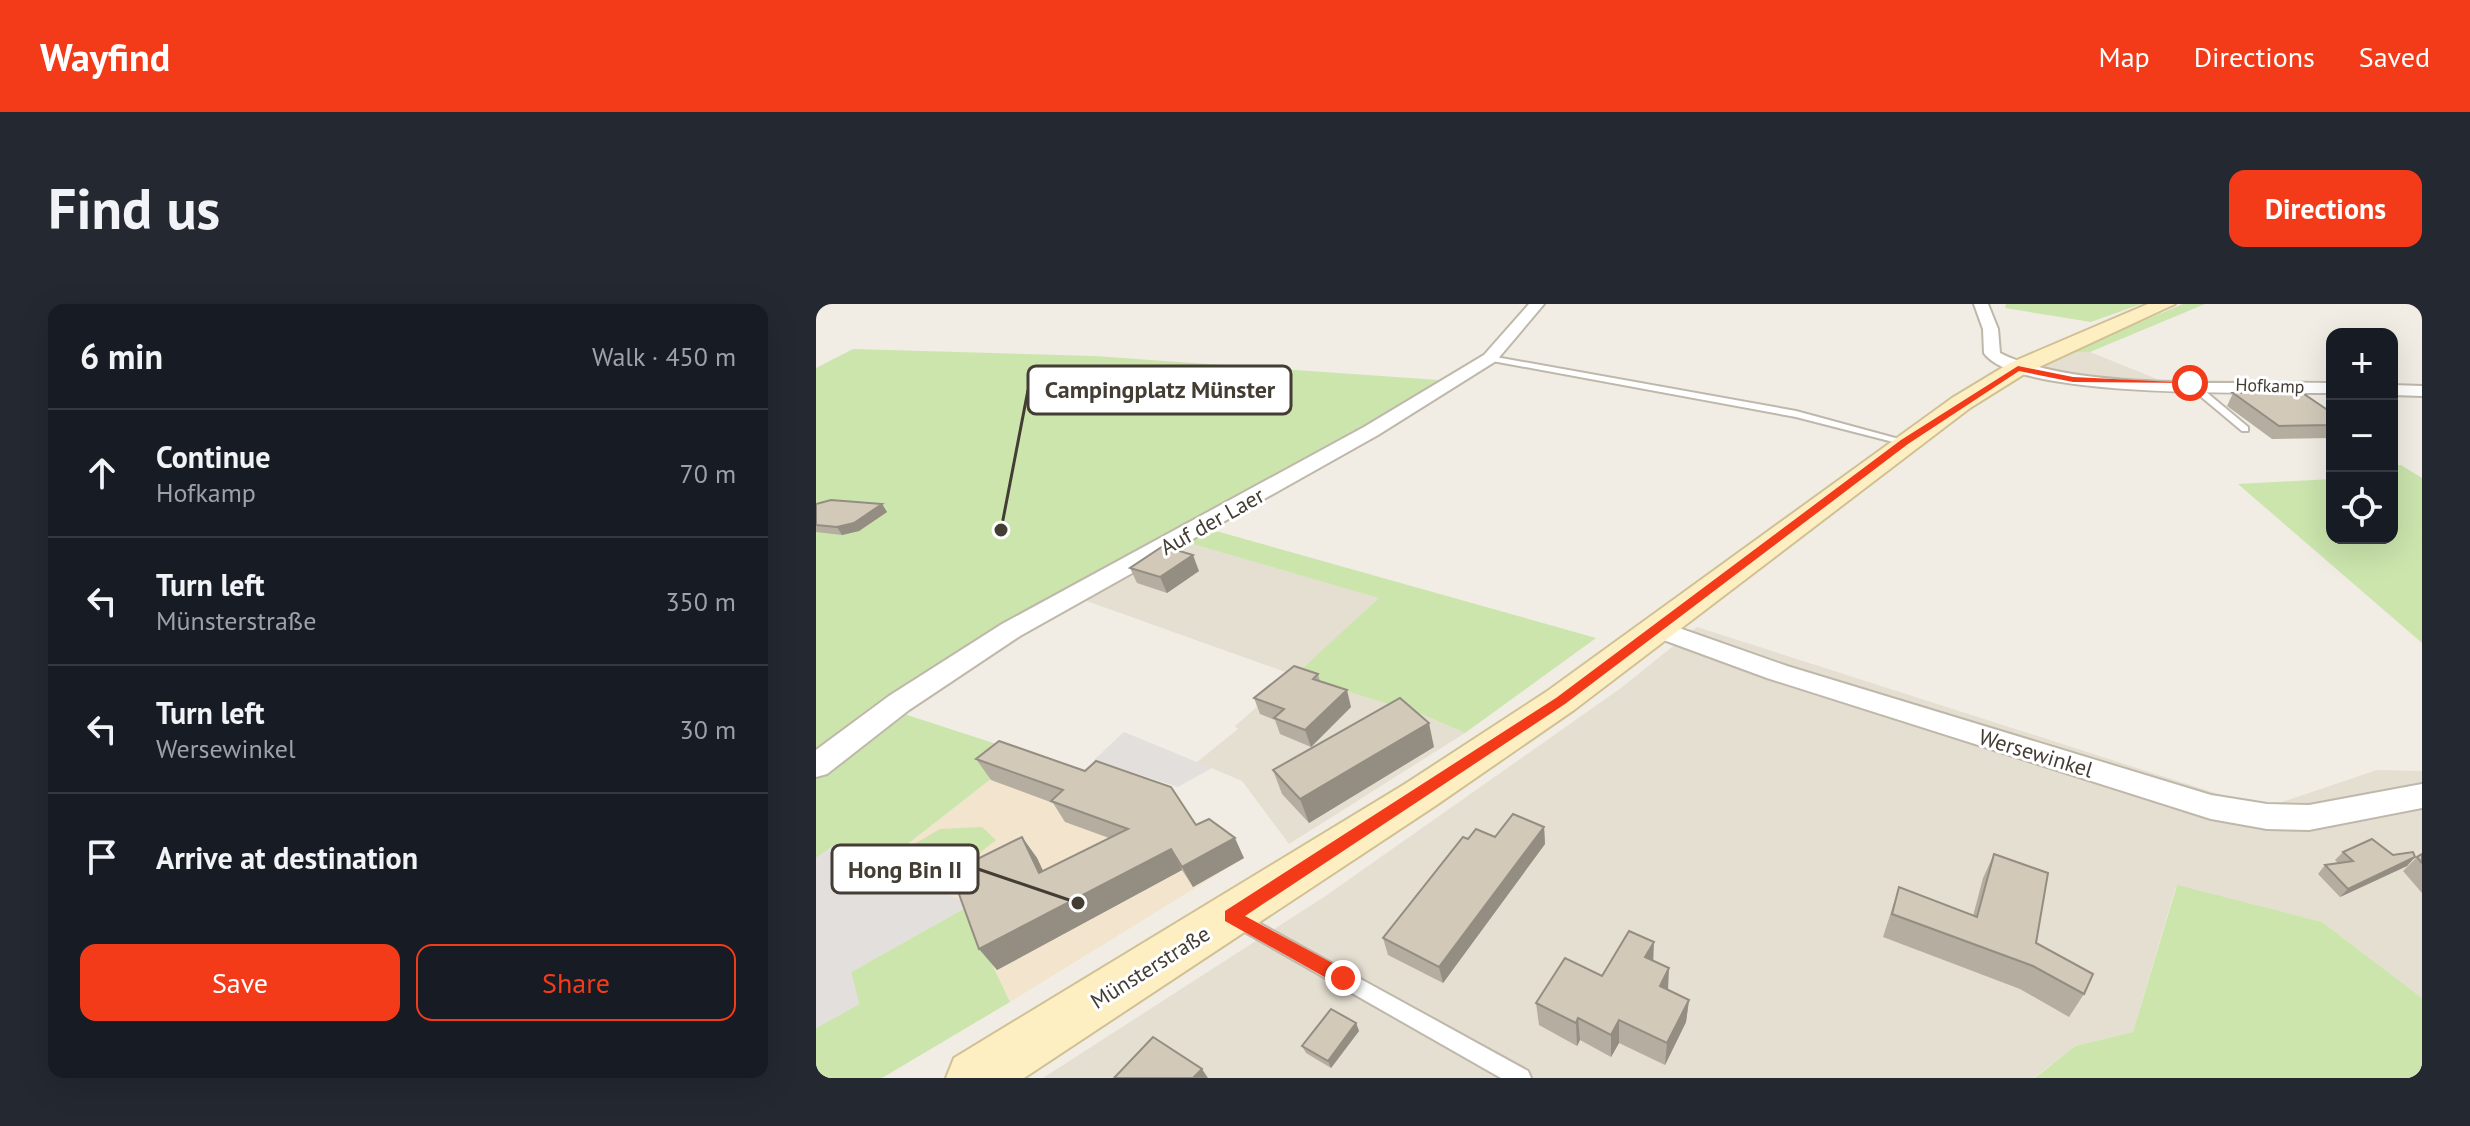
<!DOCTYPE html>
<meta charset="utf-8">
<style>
:root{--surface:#171b24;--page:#242831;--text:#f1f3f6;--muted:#9ea1a6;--line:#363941;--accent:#f33b19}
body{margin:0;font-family:"PT Sans",sans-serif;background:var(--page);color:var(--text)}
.controls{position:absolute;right:24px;top:24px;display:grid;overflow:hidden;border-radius:16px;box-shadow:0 8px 32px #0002}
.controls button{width:72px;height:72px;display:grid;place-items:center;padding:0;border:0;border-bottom:2px solid var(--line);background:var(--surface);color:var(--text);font:40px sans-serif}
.stop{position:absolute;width:24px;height:24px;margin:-18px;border:6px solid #f33b19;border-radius:50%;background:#fff}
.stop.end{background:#f33b19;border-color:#fff;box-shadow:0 2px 8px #0008}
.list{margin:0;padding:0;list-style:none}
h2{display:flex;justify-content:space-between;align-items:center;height:104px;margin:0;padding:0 32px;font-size:34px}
h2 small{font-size:26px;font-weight:400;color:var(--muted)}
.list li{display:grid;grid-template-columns:52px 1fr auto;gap:24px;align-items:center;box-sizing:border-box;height:128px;padding:0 32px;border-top:2px solid var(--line)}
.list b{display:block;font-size:30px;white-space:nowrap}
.list p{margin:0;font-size:26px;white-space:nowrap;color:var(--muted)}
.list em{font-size:26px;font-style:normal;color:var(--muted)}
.actions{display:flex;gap:16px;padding:24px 32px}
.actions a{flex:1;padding:18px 0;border:2px solid var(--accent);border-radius:16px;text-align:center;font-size:28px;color:var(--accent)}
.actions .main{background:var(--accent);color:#fff}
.icon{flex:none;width:44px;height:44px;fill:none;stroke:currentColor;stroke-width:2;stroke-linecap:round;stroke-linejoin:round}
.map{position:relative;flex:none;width:1606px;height:774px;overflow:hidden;border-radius:16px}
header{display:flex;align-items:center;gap:48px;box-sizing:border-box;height:112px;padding:0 40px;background:var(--accent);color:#fff}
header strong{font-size:38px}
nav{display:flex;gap:44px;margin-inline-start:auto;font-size:28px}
.intro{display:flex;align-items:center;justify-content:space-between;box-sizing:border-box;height:192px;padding:0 48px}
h1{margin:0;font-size:56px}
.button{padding:20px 36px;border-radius:16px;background:var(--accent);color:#fff;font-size:28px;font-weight:700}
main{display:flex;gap:48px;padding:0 48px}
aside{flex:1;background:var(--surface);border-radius:16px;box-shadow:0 8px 32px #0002}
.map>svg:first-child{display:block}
.residential{fill:#e5dfd2}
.commercial{fill:#f3e4ce}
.green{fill:#cbe5ad}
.parking{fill:#e2dfdc}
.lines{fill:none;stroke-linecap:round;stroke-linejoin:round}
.service-casing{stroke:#bfb8aa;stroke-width:4}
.minor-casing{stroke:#bfb8aa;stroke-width:4}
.secondary-casing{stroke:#d0c195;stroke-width:4}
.service{fill:#fff;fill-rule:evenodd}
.minor{fill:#fff;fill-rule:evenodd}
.secondary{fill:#fdefc2;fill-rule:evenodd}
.wall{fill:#b5ad9f}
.shaded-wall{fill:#938d82}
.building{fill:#d2c9b9;stroke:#938d82;stroke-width:2}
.route{fill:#f33b19}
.labels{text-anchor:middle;stroke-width:6;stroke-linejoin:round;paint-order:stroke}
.far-street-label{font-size:18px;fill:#433d34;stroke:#fff}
.street-label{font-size:22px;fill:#433d34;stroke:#fff}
.leader{fill:none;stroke:#433d34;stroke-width:3}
.callout-dot{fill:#433d34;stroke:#fff;stroke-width:3}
.callout{fill:#fff;stroke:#433d34;stroke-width:3}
.callout-label{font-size:24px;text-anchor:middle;font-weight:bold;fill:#433d34}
</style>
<header>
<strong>Wayfind</strong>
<nav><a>Map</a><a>Directions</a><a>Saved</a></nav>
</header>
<div class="intro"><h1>Find us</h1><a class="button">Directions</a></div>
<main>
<aside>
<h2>6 min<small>Walk · 450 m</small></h2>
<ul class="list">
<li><svg class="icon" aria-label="ahead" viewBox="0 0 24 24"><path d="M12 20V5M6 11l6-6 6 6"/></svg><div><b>Continue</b><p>Hofkamp</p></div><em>70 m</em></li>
<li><svg class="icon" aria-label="left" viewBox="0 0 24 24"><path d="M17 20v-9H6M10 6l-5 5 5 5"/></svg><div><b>Turn left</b><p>Münsterstraße</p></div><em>350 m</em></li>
<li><svg class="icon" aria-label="left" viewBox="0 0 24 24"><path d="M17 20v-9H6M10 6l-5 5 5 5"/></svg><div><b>Turn left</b><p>Wersewinkel</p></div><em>30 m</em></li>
<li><svg class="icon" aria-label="arrive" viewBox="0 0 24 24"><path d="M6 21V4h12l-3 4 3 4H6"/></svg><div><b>Arrive at destination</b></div></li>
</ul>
<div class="actions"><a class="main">Save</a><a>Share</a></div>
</aside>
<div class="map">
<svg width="1606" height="774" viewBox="0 0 1606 774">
<rect width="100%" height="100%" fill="#f1ede4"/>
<!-- residential -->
<g class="residential">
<path d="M1274 48 1341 75 1260 74 1222 65 1251 49Z"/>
<path d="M369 238 564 294 480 370 605 410 649 429 473 540 426 477 381 458 422 425 419 422 478 371 265 295Z"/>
<path d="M881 323 1418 495 1457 501 1561 466 1606 467V694L1506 618 1360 582 1317 728 1259 742 1218 774H227L508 593 805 384Z"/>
</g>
<!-- commercial -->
<path class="commercial" d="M208 449 375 519 428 554 194 698 145 596 66 561Z"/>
<!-- green -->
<g class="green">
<path d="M1190 0H1325L1275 18 1189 4Z"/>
<path d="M1367 0H1389L1274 48 1251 49Z"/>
<path d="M37 45 278 52 623 76 556 122 0 448V64Z"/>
<path d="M1576 161H1585L1606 174V339L1422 180 1516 175V234H1576Z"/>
<path d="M393 225 780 334 649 429 605 410 479 371 563 294 369 238Z"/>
<path d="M85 409 208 449 74 554 124 525 166 523 180 536 119 584 20 540 0 554V473Z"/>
<path d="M1361 581 1506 618 1606 694V774H1219L1259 742 1317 728Z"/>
<path d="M149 604 194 698 66 774H0V724L43 700 35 668Z"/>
</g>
<!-- parking -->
<g class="parking">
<path d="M308 428 381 458 396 464 362 483 278 456Z"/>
<path d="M20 540 145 596 149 604 35 668 43 700 0 724V554Z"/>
</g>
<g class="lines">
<!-- service casing -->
<g class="service-casing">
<g id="service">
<path d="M674 52 980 107 1094 138 1089 141 980 113 671 56 670 54Z"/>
<path d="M1371 77H1377L1432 123V127H1426L1371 81Z"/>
<path d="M419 606 712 767 715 774H685L413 619 410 614 413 609Z"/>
</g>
</g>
<!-- minor casing -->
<g class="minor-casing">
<g id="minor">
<path d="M713 0H728L680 57 562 131 204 332 93 406 11 470 0 473V446L73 392 186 320 548 123 668 51Z"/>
<path d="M1158 0H1172L1182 25 1184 49C1261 88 1426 77 1516 79V89C1456 88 1200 96 1168 49L1167 25Z"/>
<path d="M1576 81 1606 82V92L1576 91Z"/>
<path d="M843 317 971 362 1395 491 1451 500 1493 501 1606 480V504L1493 526 1451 525 1395 515 951 374 834 331 830 325 834 319Z"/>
</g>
</g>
<!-- secondary casing -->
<g class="secondary-casing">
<path id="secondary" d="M1332 0H1359L1210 69 1154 104 758 406 619 502 208 774H130L138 754 589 480 730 388 1136 94 1194 59Z"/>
</g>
<!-- service -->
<use href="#service" class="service"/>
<!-- minor -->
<use href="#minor" class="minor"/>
<!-- secondary -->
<use href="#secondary" class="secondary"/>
</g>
<!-- wall -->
<g class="wall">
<path d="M1417 89 1516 109V134L1456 135 1411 102Z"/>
<path d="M0 200H66L71 208 43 227 26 231 0 228Z"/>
<path d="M314 264 383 267 351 289 321 279Z"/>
<path d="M502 370 504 377 535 403 495 443 464 430 459 416 444 410 438 394Z"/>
<path d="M618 443 493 519 466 490 457 466Z"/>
<path d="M160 455 380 521 428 554 377 583 366 566 181 666 206 533 221 554 227 567 293 534 249 518 237 499 175 476Z"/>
<path d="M728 523 729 540 627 679 572 651 567 634 652 535 679 533Z"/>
<path d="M1527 548 1577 551 1599 553 1591 562 1524 593 1502 570 1509 561 1522 559 1519 556Z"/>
<path d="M1178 550 1220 639 1268 690 1253 713 1204 685 1067 633 1083 583 1157 612 1167 574Z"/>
<path d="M1606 550V589L1587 567 1601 553Z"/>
<path d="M837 657 852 686 873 696 870 718 849 761 803 739 795 753 764 736 761 742 723 721 720 699 786 672Z"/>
<path d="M540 719 543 727 515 764 490 749 486 742Z"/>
</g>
<!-- shaded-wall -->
<g class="shaded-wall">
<path d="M66 200 71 208 43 227 26 231 21 223Z"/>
<path d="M377 251 383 267 351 289 344 273Z"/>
<path d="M531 386 535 403 495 443 489 426Z"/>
<path d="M613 419 618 443 493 519 484 495Z"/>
<path d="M728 523 729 540 627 679 623 663Z"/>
<path d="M206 533 221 554 238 590 223 569Z"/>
<path d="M419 534 428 554 377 583 366 563Z"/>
<path d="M355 545 366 566 181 666 163 645Z"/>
<path d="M1599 553 1591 562 1524 593 1532 585Z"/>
<path d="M838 638 837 662 829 653Z"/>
<path d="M853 664 852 687 844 682Z"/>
<path d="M873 696 870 718 849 761 851 739Z"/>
<path d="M762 714 764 736 761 742 760 719Z"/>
<path d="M803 716V739L795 753V731Z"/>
<path d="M540 719 543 727 515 764 512 757Z"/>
<path d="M386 765 392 774H377Z"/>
</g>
<!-- building -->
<g class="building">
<path d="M1485 88 1516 109V121L1463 122 1417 89Z"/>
<path d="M15 196 66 200 38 219 21 223 0 221V200Z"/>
<path d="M347 242 377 251 344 273 314 264Z"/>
<path d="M478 362 502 370 497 375 531 386 489 426 458 414 468 405 438 394Z"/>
<path d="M584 394 613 419 484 495 457 466Z"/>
<path d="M183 437 269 467 280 457 355 483 380 521 393 515 419 534 366 563 355 545 163 645 135 568 206 533 223 569 312 525 235 497 247 486 160 455Z"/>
<path d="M697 510 728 523 623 663 567 634 647 533 652 535 660 525 679 533Z"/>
<path d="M1556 535 1577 551 1597 548 1599 553 1532 585 1509 561 1537 557 1527 548Z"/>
<path d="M1178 550 1232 569 1220 639 1277 670 1268 690 1217 662 1076 610 1083 583 1161 613Z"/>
<path d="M1606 550V559L1601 553Z"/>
<path d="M813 627 838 638 829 653 853 664 844 682 873 696 851 739 803 716 795 731 762 714 760 719 720 699 749 654 786 672Z"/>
<path d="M515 705 540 719 512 757 486 742Z"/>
<path d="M337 733 386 765 377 774H298Z"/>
</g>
<!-- route -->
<path class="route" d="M1202 62 1257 73 1378 79 1257 78 1203 67 1092 140 749 400 429 612 533 668V680H521L409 617V607L740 394 1085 136Z"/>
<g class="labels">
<!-- far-street labels -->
<g class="far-street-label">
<text transform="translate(1454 82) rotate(2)" y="6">Hofkamp</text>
</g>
<!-- street labels -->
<g class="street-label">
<text transform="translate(396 217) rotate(-29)" y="8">Auf der Laer</text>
<text transform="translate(1220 449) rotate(17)" y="8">Wersewinkel</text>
<text transform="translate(334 663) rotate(-32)" y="8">Münsterstraße</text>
</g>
</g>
<!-- callouts -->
<path class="leader" d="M185 226L212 86M262 599L162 565"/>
<g class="callout-dot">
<circle cx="185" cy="226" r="8"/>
<circle cx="262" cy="599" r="8"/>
</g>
<g class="callout">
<rect x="212" y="62" width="263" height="48" rx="8"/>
<rect x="16" y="541" width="146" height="48" rx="8"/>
</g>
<g class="callout-label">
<text x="344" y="94">Campingplatz Münster</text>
<text x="89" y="574">Hong Bin II</text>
</g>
</svg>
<div class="controls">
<button>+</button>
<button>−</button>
<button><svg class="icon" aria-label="locate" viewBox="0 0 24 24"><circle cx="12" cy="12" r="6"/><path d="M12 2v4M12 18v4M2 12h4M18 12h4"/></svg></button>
</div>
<div class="stop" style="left:1374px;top:79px"></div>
<div class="stop end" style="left:527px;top:674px"></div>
</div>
</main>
